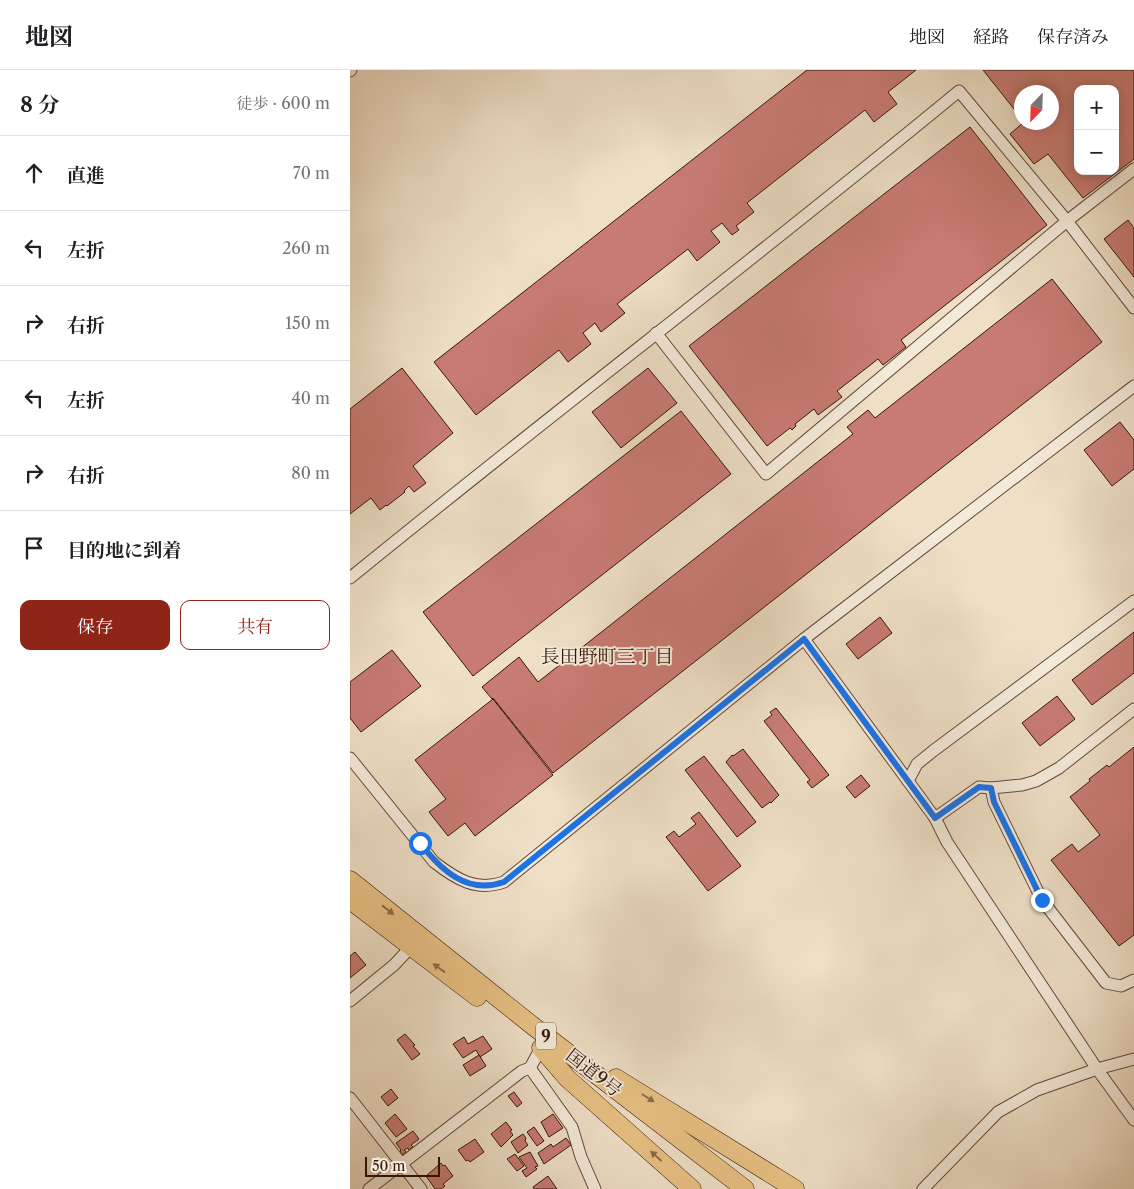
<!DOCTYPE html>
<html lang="ja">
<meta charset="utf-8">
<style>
:root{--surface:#fff;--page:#f6f6f6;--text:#202124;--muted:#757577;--line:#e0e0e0;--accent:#8f2418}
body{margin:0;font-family:"Libre Caslon Text","Noto Serif JP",serif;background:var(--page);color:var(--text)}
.controls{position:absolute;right:15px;top:15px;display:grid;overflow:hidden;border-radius:10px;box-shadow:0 2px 12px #0003}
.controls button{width:45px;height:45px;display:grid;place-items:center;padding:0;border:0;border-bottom:1px solid var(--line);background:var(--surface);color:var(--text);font:25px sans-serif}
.compass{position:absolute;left:664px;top:15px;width:45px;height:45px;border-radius:50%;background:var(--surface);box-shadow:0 2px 12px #0003;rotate:203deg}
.scale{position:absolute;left:15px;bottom:12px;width:75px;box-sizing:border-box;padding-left:5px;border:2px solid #36170a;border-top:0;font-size:14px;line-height:18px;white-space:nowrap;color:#36170a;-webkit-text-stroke:4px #f4eada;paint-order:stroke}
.stop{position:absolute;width:15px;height:15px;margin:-11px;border:4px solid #1a73e8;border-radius:50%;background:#fff}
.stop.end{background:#1a73e8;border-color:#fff;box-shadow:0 1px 5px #0008}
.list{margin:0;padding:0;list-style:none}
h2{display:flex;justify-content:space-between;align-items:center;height:65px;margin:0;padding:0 20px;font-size:21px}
h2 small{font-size:16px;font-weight:400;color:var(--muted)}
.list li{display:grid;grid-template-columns:32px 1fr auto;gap:15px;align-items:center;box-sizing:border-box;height:75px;padding:0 20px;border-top:1px solid var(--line)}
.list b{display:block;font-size:19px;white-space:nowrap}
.list em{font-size:16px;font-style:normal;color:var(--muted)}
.actions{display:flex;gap:10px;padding:15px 20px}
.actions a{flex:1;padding:11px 0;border:1px solid var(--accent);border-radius:10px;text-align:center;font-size:18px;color:var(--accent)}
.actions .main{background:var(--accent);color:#fff}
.icon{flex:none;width:28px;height:28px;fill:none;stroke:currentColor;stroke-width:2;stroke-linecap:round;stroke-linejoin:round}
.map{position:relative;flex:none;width:784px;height:1119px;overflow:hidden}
header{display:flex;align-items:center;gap:30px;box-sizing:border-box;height:70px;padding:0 25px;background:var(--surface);border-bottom:1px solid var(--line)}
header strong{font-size:24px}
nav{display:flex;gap:28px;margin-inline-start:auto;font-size:18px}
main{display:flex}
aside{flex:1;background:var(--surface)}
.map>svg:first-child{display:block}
.building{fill:#c87b72;stroke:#36170a;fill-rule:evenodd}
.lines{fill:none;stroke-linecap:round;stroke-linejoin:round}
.minor-casing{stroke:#644939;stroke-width:13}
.highway-casing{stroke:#36170a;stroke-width:19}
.minor{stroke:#f4eada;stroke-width:11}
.highway{stroke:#e7c083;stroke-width:18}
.oneway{fill:#8e6c46}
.route{stroke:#1a73e8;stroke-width:6}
.labels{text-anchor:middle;stroke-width:4;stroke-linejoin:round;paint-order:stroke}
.shield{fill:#f4eada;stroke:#6f5648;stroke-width:1}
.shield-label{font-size:16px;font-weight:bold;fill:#36170a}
.street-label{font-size:18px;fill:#36170a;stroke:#f4eada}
.neighbourhood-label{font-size:19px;fill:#36170a;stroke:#f4eada}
</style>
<header>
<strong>地図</strong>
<nav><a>地図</a><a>経路</a><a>保存済み</a></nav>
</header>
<main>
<aside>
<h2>8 分<small>徒歩 · 600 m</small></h2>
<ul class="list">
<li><svg class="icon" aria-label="ahead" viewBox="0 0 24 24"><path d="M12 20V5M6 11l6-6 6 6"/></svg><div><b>直進</b></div><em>70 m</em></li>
<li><svg class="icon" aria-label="left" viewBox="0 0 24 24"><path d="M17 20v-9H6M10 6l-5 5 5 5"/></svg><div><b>左折</b></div><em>260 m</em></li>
<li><svg class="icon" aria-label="right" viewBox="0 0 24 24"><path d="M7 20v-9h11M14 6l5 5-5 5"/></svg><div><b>右折</b></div><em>150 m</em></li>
<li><svg class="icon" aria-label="left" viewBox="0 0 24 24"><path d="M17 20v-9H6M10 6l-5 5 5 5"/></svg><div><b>左折</b></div><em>40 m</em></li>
<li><svg class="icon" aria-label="right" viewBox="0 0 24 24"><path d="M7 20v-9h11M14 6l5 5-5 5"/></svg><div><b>右折</b></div><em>80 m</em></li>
<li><svg class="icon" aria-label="arrive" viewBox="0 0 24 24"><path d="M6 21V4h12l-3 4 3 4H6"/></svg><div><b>目的地に到着</b></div></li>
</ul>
<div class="actions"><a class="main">保存</a><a>共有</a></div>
</aside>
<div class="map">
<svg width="784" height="1119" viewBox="0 0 784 1119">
<rect width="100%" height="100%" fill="#eedfc6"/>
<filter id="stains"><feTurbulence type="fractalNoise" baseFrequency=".004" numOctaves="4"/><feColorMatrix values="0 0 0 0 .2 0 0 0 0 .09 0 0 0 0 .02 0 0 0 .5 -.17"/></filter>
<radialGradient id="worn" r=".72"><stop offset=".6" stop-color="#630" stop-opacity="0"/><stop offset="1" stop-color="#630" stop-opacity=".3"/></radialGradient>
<!-- building -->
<g class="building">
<path d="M457 0H566L538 22 547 34 524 52 515 40 397 133 404 142 386 156 389 160 382 165 372 153 361 161 370 172 347 191 338 179 267 234 275 243 251 262 245 253 233 263 241 274 218 292 209 280 126 345 84 292Z"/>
<path d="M633 0H784V89L733 128 698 84 684 94 660 64 674 52H702V22H672V49ZM728 19H765V101H728Z"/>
<path d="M620 57 697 155 551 270 556 277 533 295 528 289 487 321 492 327 468 345 464 339 445 354 446 356 442 360 440 358 417 376 339 276Z"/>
<path d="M778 150 784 158V207L754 169Z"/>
<path d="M702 209 752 272 203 703 143 628 142 629 132 617 169 587 188 612 503 364 497 357 518 340 525 348Z"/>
<path d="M52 298 103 363 63 396 76 413 64 422 59 416 54 421 55 422 37 436 36 435 30 440 21 428 0 444V339Z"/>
<path d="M298 298 327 333 271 378 242 342Z"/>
<path d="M331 341 381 404 123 606 73 542Z"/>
<path d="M770 352 784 370V399L762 416 734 380Z"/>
<path d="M530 547 542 563 508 589 496 574Z"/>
<path d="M784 562V603L742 635 722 610Z"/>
<path d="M42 580 71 616 11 662 0 648V612Z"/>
<path d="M707 626 725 649 690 676 672 653Z"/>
<path d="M143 629 203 705 125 766 115 753 98 766 79 742 96 729 65 690Z"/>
<path d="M426 638 479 705 462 718 457 712 460 710 414 651 422 645 420 642Z"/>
<path d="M784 677V865L769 876 701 790 722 774 728 782 750 765 720 727 740 711 739 709 757 695 759 697Z"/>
<path d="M393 679 429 725 421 733 420 732 412 738 376 692 382 685 383 686Z"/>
<path d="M354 686 406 752 387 767 335 700Z"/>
<path d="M511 705 520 716 505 728 496 717Z"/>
<path d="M349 742 391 796 358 821 316 767 324 761 329 767 346 754 341 748Z"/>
<path d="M5 882 16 895 0 908V886Z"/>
<path d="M55 964 65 975 63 976 70 984 62 990 47 970Z"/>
<path d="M133 966 142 979 130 987 126 980 113 988 103 974 114 967 118 974Z"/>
<path d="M129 985 136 996 120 1006 113 995Z"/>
<path d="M41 1019 48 1028 38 1036 31 1027Z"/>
<path d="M164 1022 172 1033 167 1037 158 1026Z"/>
<path d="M45 1044 57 1059 46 1067 35 1053Z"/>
<path d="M203 1044 213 1058 199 1067 191 1052Z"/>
<path d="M156 1052 162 1060 160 1061 163 1065 151 1077 141 1064Z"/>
<path d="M184 1057 194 1071 187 1076 177 1062Z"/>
<path d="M63 1061 69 1069 61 1075 63 1077 59 1080 58 1078 54 1080 56 1082 52 1085 50 1081 51 1080 46 1073Z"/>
<path d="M173 1064 176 1068 175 1071 178 1075 168 1083 161 1072Z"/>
<path d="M216 1068 221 1075 194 1094 188 1083 201 1074 203 1077Z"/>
<path d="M125 1069 134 1082 120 1092 118 1090 116 1091 108 1080Z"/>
<path d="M180 1082 188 1096 185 1097 187 1099 176 1107 172 1101 177 1098 169 1087Z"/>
<path d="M165 1084 174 1096 167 1101 157 1089Z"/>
<path d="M91 1093 93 1096 95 1095 103 1106 93 1114 95 1116 91 1119H85L76 1106Z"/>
<path d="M198 1106 207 1119H184L183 1117Z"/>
</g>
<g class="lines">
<!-- minor casing -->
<g class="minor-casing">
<g id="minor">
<path d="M0 1 1 0"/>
<path d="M306 263 416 404 717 151 784 99"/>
<path d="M0 508C201 344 408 187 609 21L717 151 784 238"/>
<path d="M784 531 583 681 567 694 558 711 585 748 597 772 747 999 784 1050"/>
<path d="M454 569 558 711"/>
<path d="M784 639 709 698 686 711 672 715 641 718 644 732 692 830 756 913 771 916 784 910"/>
<path d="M0 688 84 792C106 809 126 822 154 812L454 569 784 316"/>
<path d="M585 748 629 717 641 718"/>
<path d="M0 931 44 895 61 877"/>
<path d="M180 998 222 1057 231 1087 245 1119"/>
<path d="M0 1028 71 1119"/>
<path d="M19 1119 172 1001 180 998 191 978"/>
<path d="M573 1119 648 1042 687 1020 747 999 784 989"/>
</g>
</g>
<!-- highway casing -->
<g class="highway-casing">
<g id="highway">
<path d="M0 810 183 956 395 1119"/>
<path d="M0 830 127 927"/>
<path d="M191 978 218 1009 342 1119"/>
<path d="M266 1008 445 1119"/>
</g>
</g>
<!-- minor -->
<use href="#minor" class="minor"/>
<!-- highway -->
<use href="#highway" class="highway"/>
</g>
<!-- one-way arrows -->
<defs><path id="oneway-solid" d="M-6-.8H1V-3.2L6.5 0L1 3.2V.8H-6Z" transform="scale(1.25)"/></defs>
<g class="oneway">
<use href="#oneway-solid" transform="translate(38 840) rotate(38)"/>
<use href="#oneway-solid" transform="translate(89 898) rotate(-144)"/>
<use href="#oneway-solid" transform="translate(298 1028) rotate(32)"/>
<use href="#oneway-solid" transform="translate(306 1086) rotate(-138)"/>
</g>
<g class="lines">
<!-- route -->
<path class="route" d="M70 773C91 800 117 825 154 812L454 569 585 748 629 717 641 718 644 732 692 830"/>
</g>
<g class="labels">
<!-- shield labels -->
<rect class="shield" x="186" y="952.5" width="20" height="27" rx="4"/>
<g class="shield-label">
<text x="196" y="972">9</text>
</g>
<!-- street labels -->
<g class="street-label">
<text transform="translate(244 1003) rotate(38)" y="6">国道9号</text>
</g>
<!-- neighbourhood labels -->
<g class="neighbourhood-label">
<text x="257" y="593">長田野町三丁目</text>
</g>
</g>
<rect width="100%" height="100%" filter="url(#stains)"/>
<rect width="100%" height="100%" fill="url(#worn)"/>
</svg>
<div class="controls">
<button>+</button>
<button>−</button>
</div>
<svg class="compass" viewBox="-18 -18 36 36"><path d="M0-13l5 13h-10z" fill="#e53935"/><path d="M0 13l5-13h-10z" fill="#757577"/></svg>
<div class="scale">50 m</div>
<div class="stop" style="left:70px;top:773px"></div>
<div class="stop end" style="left:692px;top:830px"></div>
</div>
</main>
